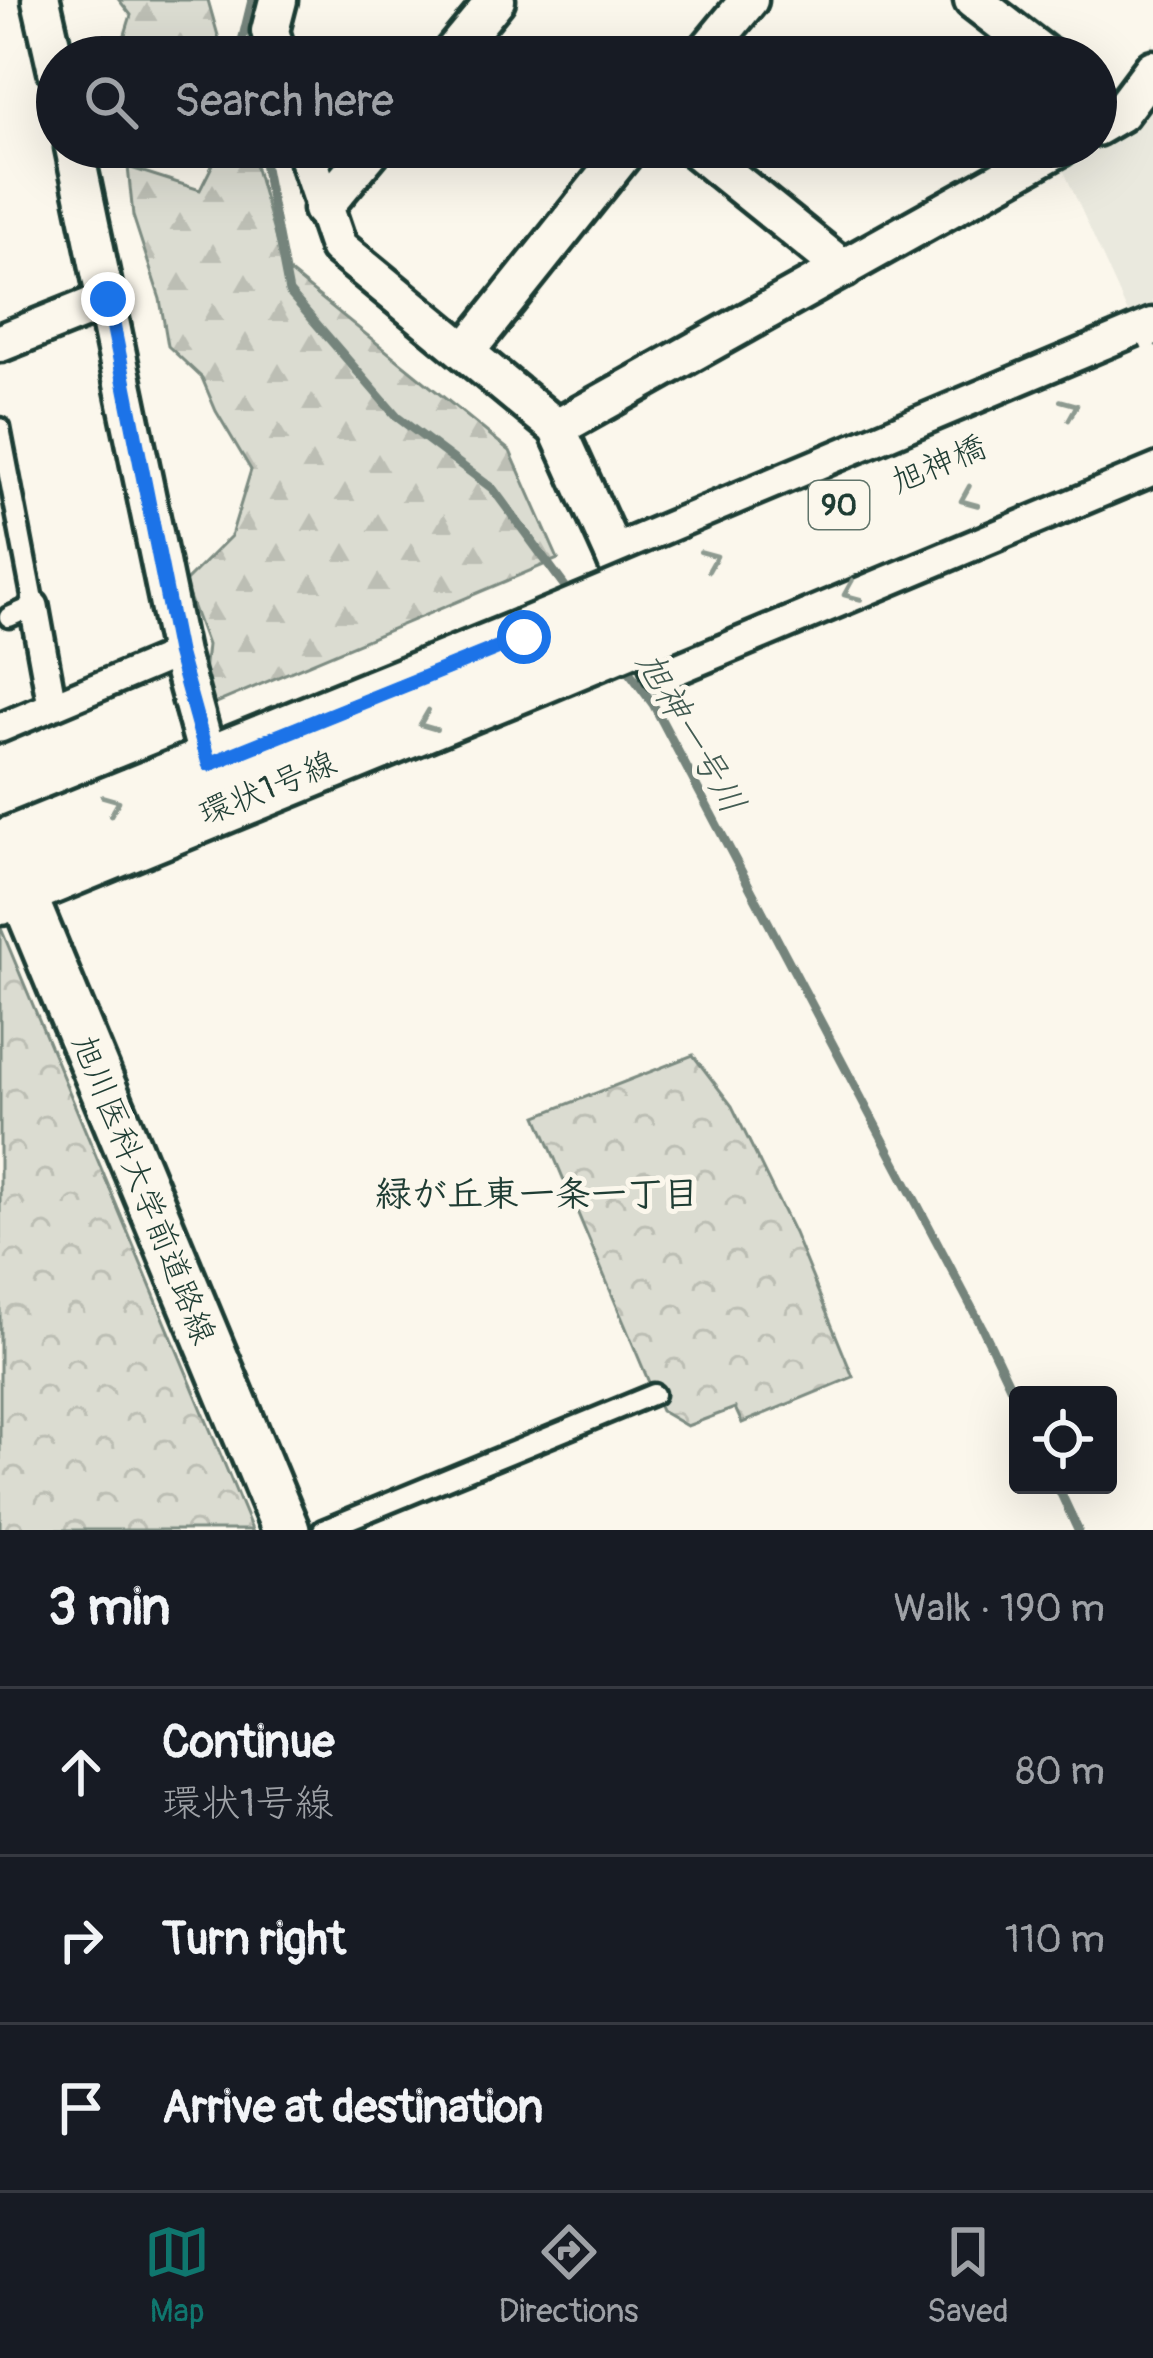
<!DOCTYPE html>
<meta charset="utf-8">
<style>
:root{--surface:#171b24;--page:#20242c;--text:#f1f3f6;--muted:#9ea1a6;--line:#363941;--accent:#0f766e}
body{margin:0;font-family:Pangolin,"Klee One",sans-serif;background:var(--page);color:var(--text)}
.controls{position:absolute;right:36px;bottom:36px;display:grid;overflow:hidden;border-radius:12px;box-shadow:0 12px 48px #0002}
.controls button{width:108px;height:108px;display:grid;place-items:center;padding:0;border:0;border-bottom:3px solid var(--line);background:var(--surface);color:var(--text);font:60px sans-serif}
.stop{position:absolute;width:36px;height:36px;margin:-27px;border:9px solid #1a73e8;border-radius:50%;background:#fff}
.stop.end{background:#1a73e8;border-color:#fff;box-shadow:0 3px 12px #0008}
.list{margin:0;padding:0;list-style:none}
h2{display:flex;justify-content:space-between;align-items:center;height:156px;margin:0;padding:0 48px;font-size:51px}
h2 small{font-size:39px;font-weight:400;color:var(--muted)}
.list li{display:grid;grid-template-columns:78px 1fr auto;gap:36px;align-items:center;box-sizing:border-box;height:168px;padding:0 48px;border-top:3px solid var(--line)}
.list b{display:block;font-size:45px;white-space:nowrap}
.list p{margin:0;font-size:39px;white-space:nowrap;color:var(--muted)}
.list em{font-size:39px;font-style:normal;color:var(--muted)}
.icon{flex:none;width:66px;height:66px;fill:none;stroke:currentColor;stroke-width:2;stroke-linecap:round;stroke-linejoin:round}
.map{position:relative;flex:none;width:1153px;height:1530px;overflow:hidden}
.search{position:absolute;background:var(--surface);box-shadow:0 12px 48px #0002;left:36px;right:36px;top:36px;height:132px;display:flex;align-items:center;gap:30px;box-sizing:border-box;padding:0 42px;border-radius:66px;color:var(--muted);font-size:45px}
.sheet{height:660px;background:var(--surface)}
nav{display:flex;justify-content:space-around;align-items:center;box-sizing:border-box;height:168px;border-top:3px solid var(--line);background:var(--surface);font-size:33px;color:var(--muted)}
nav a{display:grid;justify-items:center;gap:6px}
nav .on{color:var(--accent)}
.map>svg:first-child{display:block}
.built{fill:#eae9de}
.forest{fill:url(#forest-firs);stroke:#7d8c82;stroke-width:3}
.park{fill:url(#park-crowns);stroke:#7d8c82;stroke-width:3}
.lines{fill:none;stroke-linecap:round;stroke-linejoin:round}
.stream{stroke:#74847b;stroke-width:9}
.service-casing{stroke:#1f3d34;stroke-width:27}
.pedestrian-casing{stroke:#1f3d34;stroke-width:36}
.minor-casing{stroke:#1f3d34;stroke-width:45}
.tertiary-casing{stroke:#1f3d34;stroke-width:54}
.primary-casing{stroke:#1f3d34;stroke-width:63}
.service{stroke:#fbf7ec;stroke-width:18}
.pedestrian{stroke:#fbf7ec;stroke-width:27}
.minor{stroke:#fbf7ec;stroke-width:36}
.tertiary{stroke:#fbf7ec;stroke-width:45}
.primary{stroke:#fbf7ec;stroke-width:54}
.primary-bridge-casing{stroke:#1f3d34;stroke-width:63;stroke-linecap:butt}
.primary-bridge{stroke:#fbf7ec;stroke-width:54}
.oneway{stroke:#8d9a90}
.route{stroke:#1a73e8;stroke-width:15}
.labels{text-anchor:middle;stroke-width:10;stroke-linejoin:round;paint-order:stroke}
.shield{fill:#fbf7ec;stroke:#61756b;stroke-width:3}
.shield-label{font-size:30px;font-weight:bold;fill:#1f3d34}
.street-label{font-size:33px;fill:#1f3d34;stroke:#fbf7ec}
.water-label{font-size:36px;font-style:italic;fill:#425b52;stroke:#fbf7ec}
.neighbourhood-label{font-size:36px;font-weight:bold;fill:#1f3d34;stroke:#fbf7ec}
</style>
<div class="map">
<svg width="1153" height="1530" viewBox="0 0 1153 1530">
<defs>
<pattern id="forest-firs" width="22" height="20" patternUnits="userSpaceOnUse" patternTransform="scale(3)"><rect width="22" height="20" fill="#dbdcd1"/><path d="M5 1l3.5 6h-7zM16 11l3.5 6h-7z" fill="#bcbeb4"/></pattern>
<pattern id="park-crowns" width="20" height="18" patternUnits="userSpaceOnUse" patternTransform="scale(3)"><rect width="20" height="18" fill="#dbdcd1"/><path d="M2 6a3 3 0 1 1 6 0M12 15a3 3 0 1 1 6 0" fill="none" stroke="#bcbeb4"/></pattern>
</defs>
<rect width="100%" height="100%" fill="#fbf7ec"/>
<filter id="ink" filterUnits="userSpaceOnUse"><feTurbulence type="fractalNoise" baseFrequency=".00833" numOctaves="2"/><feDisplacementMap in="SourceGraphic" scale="24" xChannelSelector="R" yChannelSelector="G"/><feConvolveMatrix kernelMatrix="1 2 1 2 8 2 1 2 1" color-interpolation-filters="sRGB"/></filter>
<g filter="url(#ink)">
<!-- built -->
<path class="built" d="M1153 42V313L1132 322 1053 147H1096V106L1111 97Z"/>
<!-- forest -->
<g class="forest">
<path d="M119 0H208L224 57H155L147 47 123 41 131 15Z"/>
<path d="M210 147H250L284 268 510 451 558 559 200 710 207 645 184 583 231 536 251 470 216 411 202 378 168 346 160 299 133 216 128 167 200 190 216 158Z"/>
</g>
<!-- park -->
<g class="park">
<path d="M0 926 252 1530H0Z"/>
<path d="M693 1055 732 1106 794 1233 853 1377 742 1423 735 1408 687 1426 661 1411 537 1116Z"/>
</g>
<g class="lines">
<!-- stream -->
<g class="stream">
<path d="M243 57 241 45 252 0"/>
<path d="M261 147 289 292 397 417 493 489 572 596"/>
<path d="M622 662 653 704 982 1327 1018 1403"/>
<path d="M1057 1485 1078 1530"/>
</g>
<!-- service casing -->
<g class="service-casing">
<g id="service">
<path d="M0 428 34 606 9 617"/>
<path d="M323 1530 654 1394"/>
</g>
</g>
<!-- pedestrian casing -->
<g class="pedestrian-casing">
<g id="pedestrian">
<path d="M34 606 52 705"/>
<path d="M0 728 179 653"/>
</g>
</g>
<!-- minor casing -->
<g class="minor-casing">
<g id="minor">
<path d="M41 0 57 71"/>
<path d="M973 0 1047 57"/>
<path d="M278 57 270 31 278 0"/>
<path d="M449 57 496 0"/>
<path d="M702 57 749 0"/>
<path d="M1096 127 1120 113 1153 69"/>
<path d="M74 147 179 653 215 785"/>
<path d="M304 147 338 247 557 428 614 554 661 672 1153 466"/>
<path d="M693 147 844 269"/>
<path d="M322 209 374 147"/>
<path d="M0 343 108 300"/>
<path d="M467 350 629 147"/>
<path d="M557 428 1060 147"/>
<path d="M614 554 1153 327"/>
</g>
</g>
<!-- tertiary casing -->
<g class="tertiary-casing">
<path id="tertiary" d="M7 856 286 1530"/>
</g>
<!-- primary casing -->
<g class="primary-casing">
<g id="primary">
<path d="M0 849 524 637"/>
<path d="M0 897 536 678"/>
</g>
</g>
<!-- service -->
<use href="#service" class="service"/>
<!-- pedestrian -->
<use href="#pedestrian" class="pedestrian"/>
<!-- minor -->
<use href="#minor" class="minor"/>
<!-- tertiary -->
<use href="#tertiary" class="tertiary"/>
<!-- primary -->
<use href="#primary" class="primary"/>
<!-- primary-bridge casing -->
<g class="primary-bridge-casing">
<g id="primary-bridge">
<path d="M524 637 1153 373"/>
<path d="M536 678 1153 421"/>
</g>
</g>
<!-- primary-bridge -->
<use href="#primary-bridge" class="primary-bridge"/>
</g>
<!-- one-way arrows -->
<defs><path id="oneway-chevron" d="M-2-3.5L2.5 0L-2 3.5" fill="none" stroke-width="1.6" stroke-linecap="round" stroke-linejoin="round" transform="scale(3)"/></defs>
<g class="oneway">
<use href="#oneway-chevron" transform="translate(1070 408) rotate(-23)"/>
<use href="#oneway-chevron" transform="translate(968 498) rotate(157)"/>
<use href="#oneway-chevron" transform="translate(710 559) rotate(-23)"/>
<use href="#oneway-chevron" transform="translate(851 592) rotate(157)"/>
<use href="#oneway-chevron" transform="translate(427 722) rotate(158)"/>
<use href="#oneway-chevron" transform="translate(112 804) rotate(-22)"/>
</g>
</g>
<g class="lines" filter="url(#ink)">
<!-- route -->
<path class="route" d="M108 299 178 652 209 764 524 637"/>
</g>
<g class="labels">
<!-- shield labels -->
<rect class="shield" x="809" y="481" width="60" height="48" rx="9"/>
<g class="shield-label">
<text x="839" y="515">90</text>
</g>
<!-- street labels -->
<g class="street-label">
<text transform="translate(938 463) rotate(-23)" y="12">旭神橋</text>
<text transform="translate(267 787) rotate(-22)" y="12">環状1号線</text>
<text transform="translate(145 1189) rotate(68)" y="12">旭川医科大学前道路線</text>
</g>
<!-- water labels -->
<g class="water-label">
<text transform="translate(692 732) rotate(60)" y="13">旭神一号川</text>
</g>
<!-- neighbourhood labels -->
<g class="neighbourhood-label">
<text x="537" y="1206">緑が丘東一条一丁目</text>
</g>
</g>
</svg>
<div class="controls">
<button><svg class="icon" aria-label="locate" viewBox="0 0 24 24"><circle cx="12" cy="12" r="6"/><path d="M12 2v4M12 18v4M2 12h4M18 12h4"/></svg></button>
</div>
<div class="stop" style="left:524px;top:637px"></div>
<div class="stop end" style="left:108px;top:299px"></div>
<div class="search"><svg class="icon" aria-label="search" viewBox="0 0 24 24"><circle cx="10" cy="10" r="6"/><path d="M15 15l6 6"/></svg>Search here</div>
</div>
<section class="sheet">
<h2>3 min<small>Walk · 190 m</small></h2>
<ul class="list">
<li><svg class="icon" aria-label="ahead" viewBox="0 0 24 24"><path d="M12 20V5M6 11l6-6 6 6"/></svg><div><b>Continue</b><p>環状1号線</p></div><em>80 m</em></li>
<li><svg class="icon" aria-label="right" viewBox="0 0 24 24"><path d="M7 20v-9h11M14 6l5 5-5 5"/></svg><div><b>Turn right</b></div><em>110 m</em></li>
<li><svg class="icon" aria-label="arrive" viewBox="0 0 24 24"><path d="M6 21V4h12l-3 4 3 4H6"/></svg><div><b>Arrive at destination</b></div></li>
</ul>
</section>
<nav>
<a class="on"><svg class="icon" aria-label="map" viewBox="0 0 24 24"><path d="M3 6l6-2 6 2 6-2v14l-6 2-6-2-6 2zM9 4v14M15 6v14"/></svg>Map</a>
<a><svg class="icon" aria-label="directions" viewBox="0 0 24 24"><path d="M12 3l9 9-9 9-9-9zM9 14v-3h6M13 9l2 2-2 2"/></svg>Directions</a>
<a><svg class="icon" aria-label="saved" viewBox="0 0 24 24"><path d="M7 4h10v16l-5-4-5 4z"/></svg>Saved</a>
</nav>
